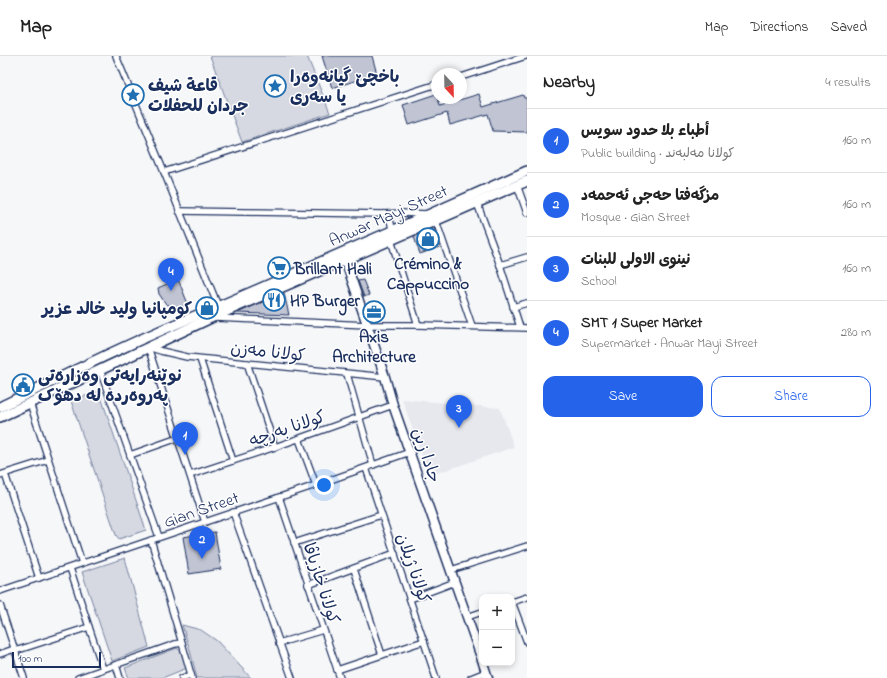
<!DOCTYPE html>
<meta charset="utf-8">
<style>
:root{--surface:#fff;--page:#f2f2f2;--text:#222;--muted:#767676;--line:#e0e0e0;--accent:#2563eb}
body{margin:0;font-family:"Indie Flower","Playpen Sans Arabic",sans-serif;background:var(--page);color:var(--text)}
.controls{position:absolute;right:12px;bottom:12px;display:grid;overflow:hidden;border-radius:8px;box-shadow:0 2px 6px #0003}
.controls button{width:36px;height:36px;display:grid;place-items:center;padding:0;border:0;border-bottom:1px solid var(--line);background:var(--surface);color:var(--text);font:20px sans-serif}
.compass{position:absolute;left:431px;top:12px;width:36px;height:36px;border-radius:50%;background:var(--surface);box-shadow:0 2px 6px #0003;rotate:158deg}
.scale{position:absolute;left:12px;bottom:10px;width:89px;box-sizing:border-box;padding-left:4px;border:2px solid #1b2f5e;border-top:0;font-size:11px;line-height:14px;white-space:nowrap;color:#1b2f5e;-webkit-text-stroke:3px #fff;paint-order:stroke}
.you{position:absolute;left:324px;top:429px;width:14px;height:14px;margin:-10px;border:3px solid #fff;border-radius:50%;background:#1a73e8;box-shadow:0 0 0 6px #1a73e833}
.badge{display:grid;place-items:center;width:26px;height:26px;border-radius:50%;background:var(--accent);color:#fff;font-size:13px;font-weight:700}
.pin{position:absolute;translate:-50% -33px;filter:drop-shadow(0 1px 2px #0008)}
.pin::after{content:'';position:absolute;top:21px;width:14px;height:12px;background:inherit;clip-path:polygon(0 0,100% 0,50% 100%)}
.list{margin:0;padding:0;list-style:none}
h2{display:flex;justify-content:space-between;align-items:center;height:52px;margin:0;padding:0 16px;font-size:17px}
h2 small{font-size:13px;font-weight:400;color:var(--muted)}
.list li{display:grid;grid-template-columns:26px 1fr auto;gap:12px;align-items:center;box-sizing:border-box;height:64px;padding:0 16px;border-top:1px solid var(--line)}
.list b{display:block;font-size:15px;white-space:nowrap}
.list p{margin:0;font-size:13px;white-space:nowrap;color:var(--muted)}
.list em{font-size:13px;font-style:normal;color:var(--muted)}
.actions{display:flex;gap:8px;padding:12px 16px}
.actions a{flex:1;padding:9px 0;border:1px solid var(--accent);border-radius:12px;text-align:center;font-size:14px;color:var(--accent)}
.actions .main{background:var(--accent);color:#fff}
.map{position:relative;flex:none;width:527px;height:622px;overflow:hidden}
header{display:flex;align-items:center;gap:24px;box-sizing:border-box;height:56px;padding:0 20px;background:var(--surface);border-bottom:1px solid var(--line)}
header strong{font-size:19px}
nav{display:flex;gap:22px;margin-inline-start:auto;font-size:14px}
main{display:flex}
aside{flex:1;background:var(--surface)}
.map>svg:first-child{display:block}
.built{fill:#e6e8ee}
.green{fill:#d6d9e2;stroke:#7884a0}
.building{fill:#c0c4d3;stroke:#1b2f5e}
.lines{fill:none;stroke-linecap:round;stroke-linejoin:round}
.street-casing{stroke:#1b2f5e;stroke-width:8}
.secondary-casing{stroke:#1b2f5e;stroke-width:11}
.primary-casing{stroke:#1b2f5e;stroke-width:12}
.street{stroke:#fff;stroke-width:5.5}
.secondary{stroke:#fff;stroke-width:8}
.primary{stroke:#fff;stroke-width:9}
.labels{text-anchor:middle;stroke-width:3;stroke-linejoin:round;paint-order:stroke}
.poi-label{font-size:17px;font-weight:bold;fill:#1b2f5e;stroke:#fff;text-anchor:start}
.street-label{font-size:17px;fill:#1b2f5e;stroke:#fff}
</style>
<header>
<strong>Map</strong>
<nav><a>Map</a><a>Directions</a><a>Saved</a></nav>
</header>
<main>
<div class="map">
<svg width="527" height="622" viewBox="0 0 527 622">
<rect width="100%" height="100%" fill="#f6f7f9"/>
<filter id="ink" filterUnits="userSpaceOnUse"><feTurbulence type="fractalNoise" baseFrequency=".025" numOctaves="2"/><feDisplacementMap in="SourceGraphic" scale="8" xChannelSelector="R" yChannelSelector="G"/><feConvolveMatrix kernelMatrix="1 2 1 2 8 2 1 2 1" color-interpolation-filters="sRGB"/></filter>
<g filter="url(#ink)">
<!-- built -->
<path class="built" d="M402 343 500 352 514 391 429 420Z"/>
<!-- green -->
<g class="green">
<path d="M210 0H307L330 57 242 86Z"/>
<path d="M99 335 146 474 119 483 116 479 71 345Z"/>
<path d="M125 502 149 591 112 605 82 516Z"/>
<path d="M182 569 201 574 217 585 251 622H197L190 594Z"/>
<path d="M177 592 181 596 187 612 162 622H129L125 612Z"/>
</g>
<!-- building -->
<g class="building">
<path d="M322 0H372L377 18 332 32Z"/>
<path d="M436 38 437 42H438L440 50 479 38 483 51 523 39 524 42H527V76L493 75 488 58 450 69 447 57 409 69 403 49Z"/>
<path d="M434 172 440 191 420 198 414 181Z"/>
<path d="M178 223 188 248 181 251H174L166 248 159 238 158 232Z"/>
<path d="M363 224 369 239 364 241 358 225Z"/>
<path d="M284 237 289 259 237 257Z"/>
<path d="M376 251 378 258H370V254Z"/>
<path d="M215 476 221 513 189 518 183 481Z"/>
</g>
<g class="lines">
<!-- street casing -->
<g class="street-casing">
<g id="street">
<path d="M116 0 164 116 218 250"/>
<path d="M461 21 526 0"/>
<path d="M164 116 437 28"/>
<path d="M517 129 527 157"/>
<path d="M477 147 500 209 520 271"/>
<path d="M179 155 384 158 401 157 427 158"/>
<path d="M384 158C391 164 391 166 392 175"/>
<path d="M436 165 472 270"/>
<path d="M391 184 418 269"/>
<path d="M500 209 527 201"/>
<path d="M513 251 527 247"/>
<path d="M215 262 367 269H418L527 272"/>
<path d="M148 291 161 295 187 301 385 321"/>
<path d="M148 291 205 466"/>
<path d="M200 303 233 405"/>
<path d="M247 307 275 391"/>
<path d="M100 314 159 481"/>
<path d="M347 318 373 409"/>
<path d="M30 347 82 507"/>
<path d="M299 383 316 429"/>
<path d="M130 399 178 382"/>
<path d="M366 412 436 622"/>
<path d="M5 418 39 522"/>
<path d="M0 419 48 404"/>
<path d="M190 419 275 391 393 349"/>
<path d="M279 441 340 622"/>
<path d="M233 456 292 622"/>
<path d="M151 484 182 587 192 622"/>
<path d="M294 487 381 459"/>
<path d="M70 512 89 571 103 613"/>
<path d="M354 513 382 599"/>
<path d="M451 514 527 490"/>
<path d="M308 529 395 497"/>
<path d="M0 535 205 466 316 429 410 396"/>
<path d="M410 543 455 526"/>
<path d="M512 546 527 586"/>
<path d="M512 546 527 541"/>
<path d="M0 549 24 622"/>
<path d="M467 561 482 556"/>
<path d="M279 587 323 574"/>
<path d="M15 595 89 571"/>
<path d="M0 598 14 593"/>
<path d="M116 609 120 622"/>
<path d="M337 614 424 585"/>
<path d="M78 622 175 588 182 587"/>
<path d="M182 622 191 619"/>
<path d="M471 622 486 616"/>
</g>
</g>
<!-- secondary casing -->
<g class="secondary-casing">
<g id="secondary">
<path d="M345 204 385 321 393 349 482 604"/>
<path d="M483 607 488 622"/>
</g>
</g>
<!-- primary casing -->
<g class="primary-casing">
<g id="primary">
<path d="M0 351C71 316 141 281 215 252L392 175 527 115"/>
<path d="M0 361 213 261 527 125"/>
</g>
</g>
<!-- street -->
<use href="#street" class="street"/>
<!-- secondary -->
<use href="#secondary" class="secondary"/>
<!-- primary -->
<use href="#primary" class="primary"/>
</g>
</g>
<!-- icons -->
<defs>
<g id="sight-ring" transform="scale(1.15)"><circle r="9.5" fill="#fff" stroke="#1f6fb2" stroke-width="1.5"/><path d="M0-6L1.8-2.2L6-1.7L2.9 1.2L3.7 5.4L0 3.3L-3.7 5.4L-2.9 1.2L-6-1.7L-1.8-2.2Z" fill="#1f6fb2"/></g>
<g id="shop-ring" transform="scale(1.15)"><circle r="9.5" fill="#fff" stroke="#1f6fb2" stroke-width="1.5"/><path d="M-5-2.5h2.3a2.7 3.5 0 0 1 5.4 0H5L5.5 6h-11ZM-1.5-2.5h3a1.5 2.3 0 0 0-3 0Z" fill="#1f6fb2"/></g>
<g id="supermarket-ring" transform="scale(1.15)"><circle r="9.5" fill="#fff" stroke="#1f6fb2" stroke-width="1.5"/><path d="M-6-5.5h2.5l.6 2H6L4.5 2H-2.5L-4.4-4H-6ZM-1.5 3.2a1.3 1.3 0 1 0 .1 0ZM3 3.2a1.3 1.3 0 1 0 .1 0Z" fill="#1f6fb2"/></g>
<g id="restaurant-ring" transform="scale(1.15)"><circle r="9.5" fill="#fff" stroke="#1f6fb2" stroke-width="1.5"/><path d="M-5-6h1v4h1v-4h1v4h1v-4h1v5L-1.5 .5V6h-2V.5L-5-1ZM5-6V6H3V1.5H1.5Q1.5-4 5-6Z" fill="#1f6fb2"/></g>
<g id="office-ring" transform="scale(1.15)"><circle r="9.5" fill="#fff" stroke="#1f6fb2" stroke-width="1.5"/><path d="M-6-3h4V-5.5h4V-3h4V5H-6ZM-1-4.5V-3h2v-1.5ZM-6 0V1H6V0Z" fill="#1f6fb2"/></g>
<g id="civic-ring" transform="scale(1.15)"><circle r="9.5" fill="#fff" stroke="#1f6fb2" stroke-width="1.5"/><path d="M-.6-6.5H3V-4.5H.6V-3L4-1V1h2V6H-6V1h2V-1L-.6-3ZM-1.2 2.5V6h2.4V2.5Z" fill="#1f6fb2"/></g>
</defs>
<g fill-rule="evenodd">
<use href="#sight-ring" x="275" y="30"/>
<use href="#sight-ring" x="133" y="39"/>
<use href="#shop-ring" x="428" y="183"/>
<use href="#supermarket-ring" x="279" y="212"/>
<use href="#restaurant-ring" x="274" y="244"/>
<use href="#shop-ring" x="207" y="252"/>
<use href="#office-ring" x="374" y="256"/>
<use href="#civic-ring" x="23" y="329"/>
</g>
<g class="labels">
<!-- poi labels -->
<g class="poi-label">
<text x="290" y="26">باخچێ گیانەوەرا<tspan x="290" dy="20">یا سەری</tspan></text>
<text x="148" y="35">قاعة شيف<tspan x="148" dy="20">جردان للحفلات</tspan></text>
<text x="428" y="213" text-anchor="middle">Crémino &amp;<tspan x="428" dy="20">Cappuccino</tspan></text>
<text x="294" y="218">Brillant Hali</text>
<text x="290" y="250">HP Burger</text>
<text x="192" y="258" text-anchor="end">كومپانيا وليد خالد عزير</text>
<text x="374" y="286" text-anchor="middle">Axis<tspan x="374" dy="20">Architecture</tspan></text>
<text x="38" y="325">نوێنەرایەتی وەزارەتی<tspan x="38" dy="20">پەروەردە لە دهۆک</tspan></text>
</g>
<!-- street labels -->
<g class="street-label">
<text transform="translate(388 159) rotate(-24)" y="6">Anwar Mayi Street</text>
<text transform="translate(268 295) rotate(6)" y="6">کولانا مەزن</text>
<text transform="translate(287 372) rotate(-19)" y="6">کولانا بەرچە</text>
<text transform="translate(427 399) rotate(71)" y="6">جادا زین</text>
<text transform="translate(201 453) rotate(-19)" y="6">Gian Street</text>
<text transform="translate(414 512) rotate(71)" y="6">کولانا ژیلان</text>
<text transform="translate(322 527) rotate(72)" y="6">کولانا خازیاڤا</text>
</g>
</g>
</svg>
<div class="controls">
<button>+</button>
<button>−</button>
</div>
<svg class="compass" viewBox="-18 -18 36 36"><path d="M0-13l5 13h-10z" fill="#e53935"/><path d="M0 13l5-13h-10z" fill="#767676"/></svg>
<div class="scale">100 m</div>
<div class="you"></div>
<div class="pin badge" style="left:185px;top:399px">1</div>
<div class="pin badge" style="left:202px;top:503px">2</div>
<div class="pin badge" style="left:459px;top:372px">3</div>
<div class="pin badge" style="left:171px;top:235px">4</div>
</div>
<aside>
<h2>Nearby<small>4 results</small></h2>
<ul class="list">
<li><span class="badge">1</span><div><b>أطباء بلا حدود سويس</b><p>Public building · کولانا مەلبەند</p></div><em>160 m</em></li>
<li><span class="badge">2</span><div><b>مزگەفتا حەجی ئەحمەد</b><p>Mosque · Gian Street</p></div><em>160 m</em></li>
<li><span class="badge">3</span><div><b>نينوى الاولى للبنات</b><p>School</p></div><em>160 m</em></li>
<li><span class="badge">4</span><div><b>SMT 1 Super Market</b><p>Supermarket · Anwar Mayi Street</p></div><em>280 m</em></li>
</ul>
<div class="actions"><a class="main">Save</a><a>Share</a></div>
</aside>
</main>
